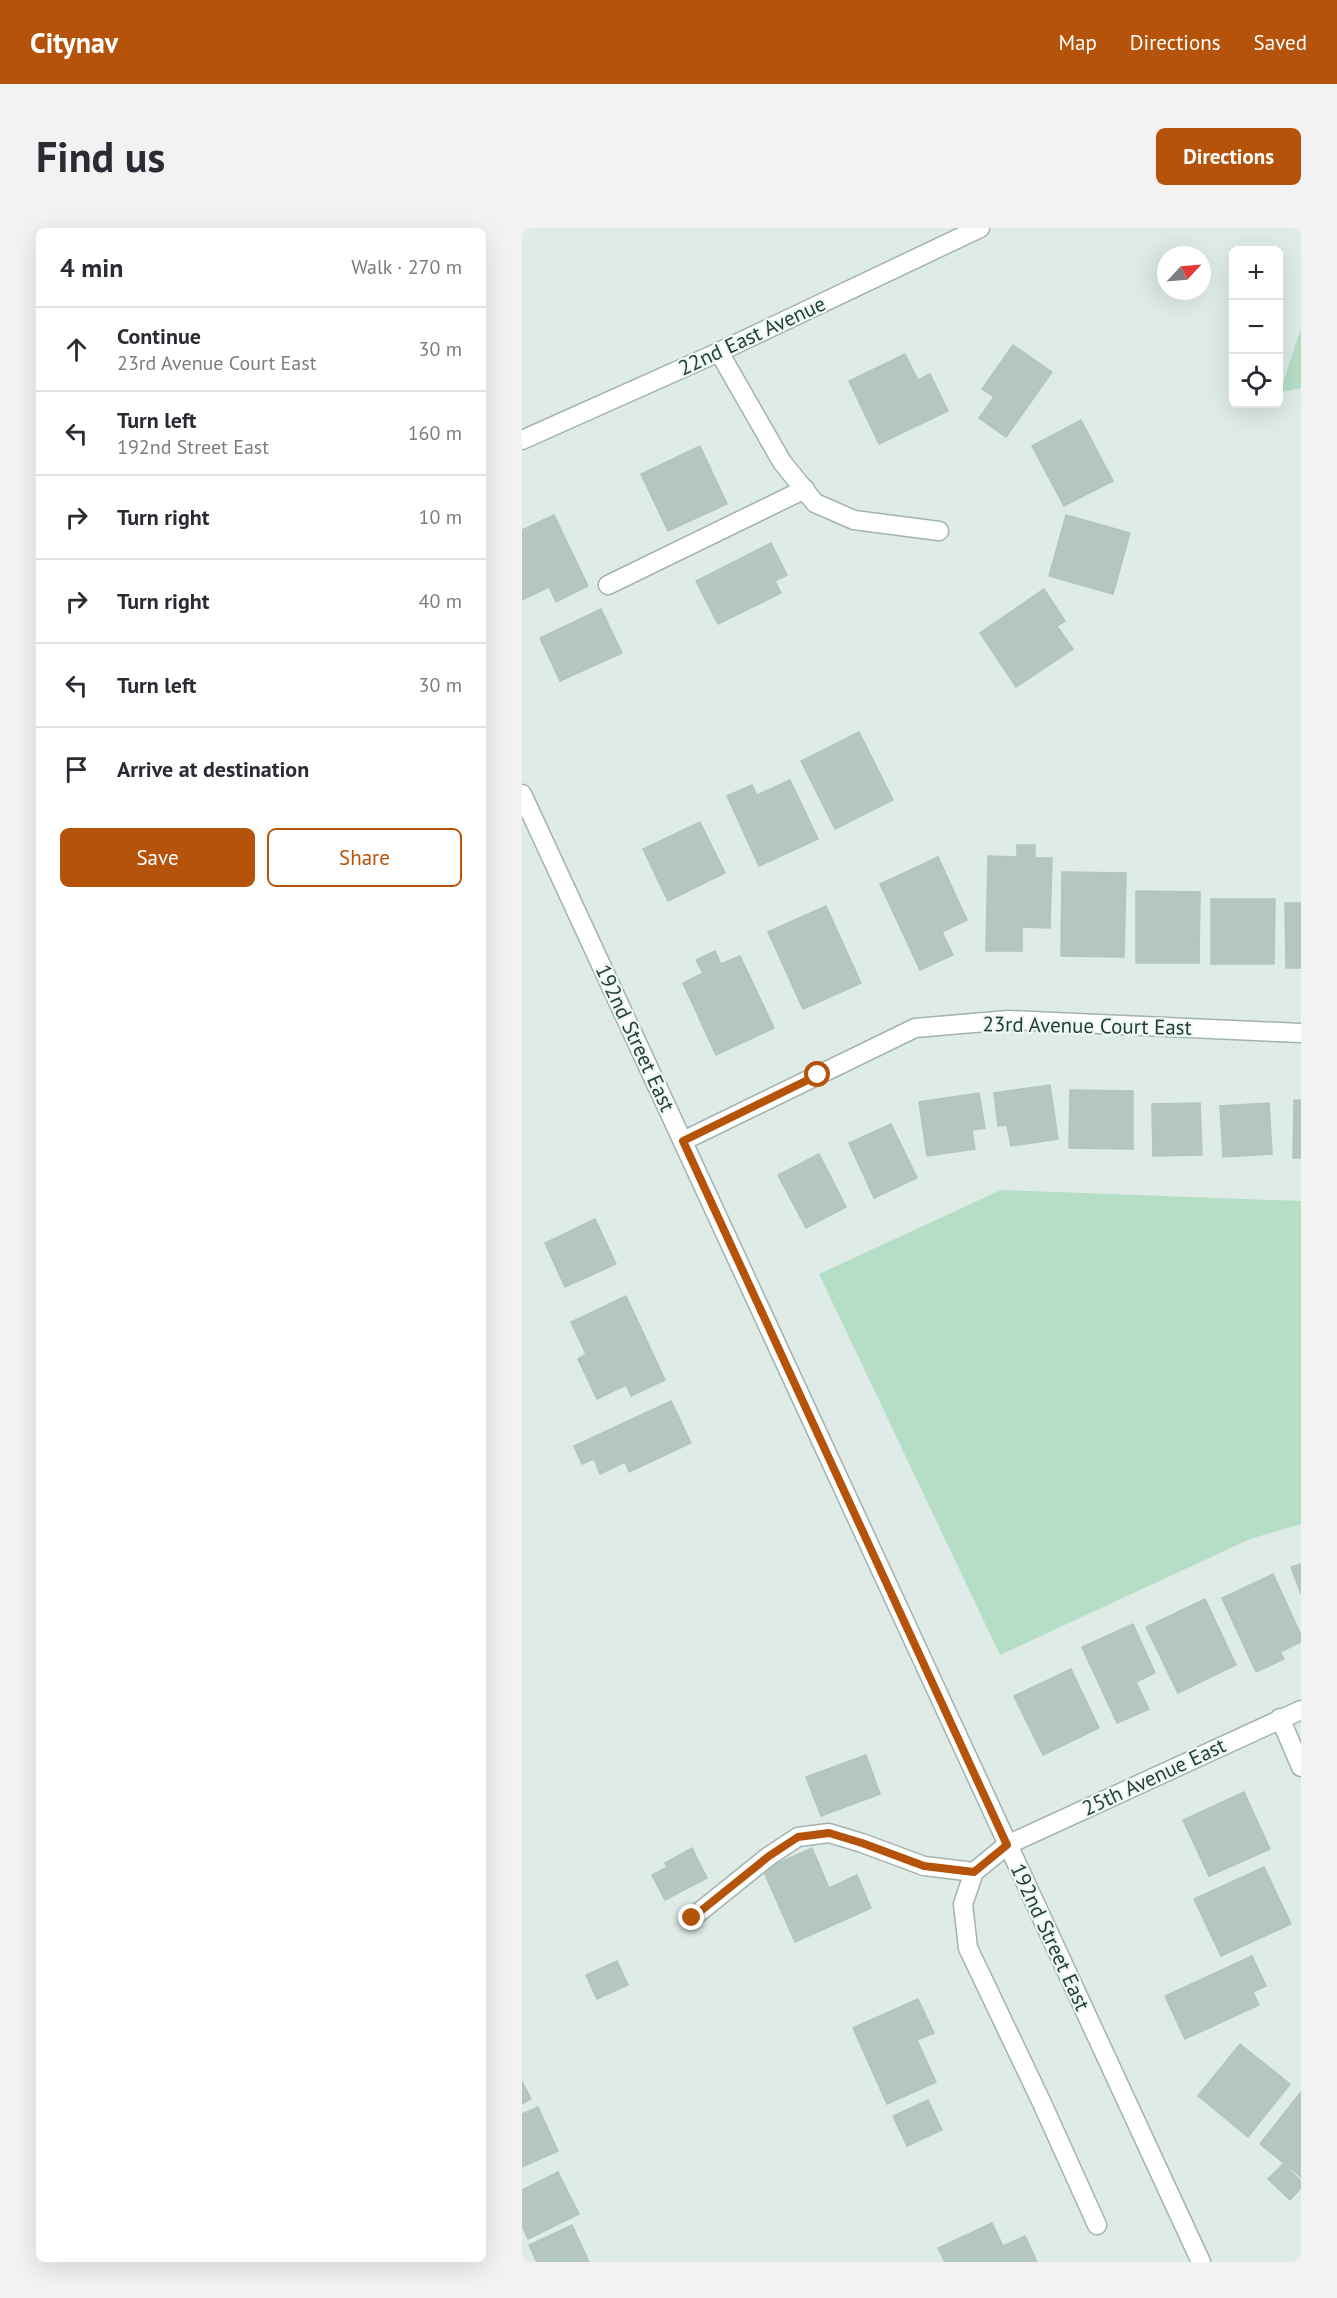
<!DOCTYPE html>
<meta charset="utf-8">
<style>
:root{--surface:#fff;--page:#f2f2f3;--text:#2b2b33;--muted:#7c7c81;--line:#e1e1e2;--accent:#b45309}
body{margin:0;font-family:"PT Sans",sans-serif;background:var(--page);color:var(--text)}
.controls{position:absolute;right:18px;top:18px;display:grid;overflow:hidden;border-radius:9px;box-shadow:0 6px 24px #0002}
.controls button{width:54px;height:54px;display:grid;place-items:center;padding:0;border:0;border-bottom:2px solid var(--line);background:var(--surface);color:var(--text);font:30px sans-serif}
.compass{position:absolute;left:635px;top:18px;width:54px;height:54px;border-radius:50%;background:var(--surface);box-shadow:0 6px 24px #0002;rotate:64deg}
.stop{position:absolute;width:18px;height:18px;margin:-14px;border:4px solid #b45309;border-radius:50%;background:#fff}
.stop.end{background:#b45309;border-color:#fff;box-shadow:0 2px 6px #0008}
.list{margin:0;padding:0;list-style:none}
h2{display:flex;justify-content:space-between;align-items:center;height:78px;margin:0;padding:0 24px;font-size:26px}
h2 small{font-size:20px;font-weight:400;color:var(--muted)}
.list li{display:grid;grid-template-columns:39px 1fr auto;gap:18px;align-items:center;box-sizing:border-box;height:84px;padding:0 24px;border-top:2px solid var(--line)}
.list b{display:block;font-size:22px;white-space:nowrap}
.list p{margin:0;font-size:20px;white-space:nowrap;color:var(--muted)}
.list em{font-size:20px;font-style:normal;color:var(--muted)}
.actions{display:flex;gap:12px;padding:18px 24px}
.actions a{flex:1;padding:14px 0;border:2px solid var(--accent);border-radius:9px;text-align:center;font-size:21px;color:var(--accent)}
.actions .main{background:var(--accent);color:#fff}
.icon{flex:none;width:33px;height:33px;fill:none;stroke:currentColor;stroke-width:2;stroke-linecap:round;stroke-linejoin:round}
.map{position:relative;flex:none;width:779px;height:2034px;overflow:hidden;border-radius:9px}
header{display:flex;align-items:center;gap:36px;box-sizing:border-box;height:84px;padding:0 30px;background:var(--accent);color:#fff}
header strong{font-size:28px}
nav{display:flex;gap:33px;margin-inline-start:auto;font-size:21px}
.intro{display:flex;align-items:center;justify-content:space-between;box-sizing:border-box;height:144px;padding:0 36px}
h1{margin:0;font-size:42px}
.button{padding:15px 27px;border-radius:9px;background:var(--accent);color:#fff;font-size:21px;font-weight:700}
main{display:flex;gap:36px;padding:0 36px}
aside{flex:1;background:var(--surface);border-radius:9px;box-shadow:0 6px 24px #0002}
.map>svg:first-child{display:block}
.green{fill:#b6dec7}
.building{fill:#b4c6c1;stroke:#b1c5c0;stroke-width:1.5}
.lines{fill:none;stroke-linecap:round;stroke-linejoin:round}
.minor-casing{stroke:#a2b3af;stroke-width:21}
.minor{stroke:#fff;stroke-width:18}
.route{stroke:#b45309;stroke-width:8}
.labels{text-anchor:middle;stroke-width:4.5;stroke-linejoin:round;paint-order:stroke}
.street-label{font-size:21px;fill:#1f3c38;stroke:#eff8f5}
</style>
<header>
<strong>Citynav</strong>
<nav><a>Map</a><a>Directions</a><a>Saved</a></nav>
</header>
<div class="intro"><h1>Find us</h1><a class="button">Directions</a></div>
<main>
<aside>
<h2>4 min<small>Walk · 270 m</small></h2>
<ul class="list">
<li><svg class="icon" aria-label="ahead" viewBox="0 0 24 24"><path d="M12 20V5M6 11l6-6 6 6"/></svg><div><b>Continue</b><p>23rd Avenue Court East</p></div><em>30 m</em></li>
<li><svg class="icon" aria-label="left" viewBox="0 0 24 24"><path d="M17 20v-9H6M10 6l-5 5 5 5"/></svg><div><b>Turn left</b><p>192nd Street East</p></div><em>160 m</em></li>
<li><svg class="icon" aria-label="right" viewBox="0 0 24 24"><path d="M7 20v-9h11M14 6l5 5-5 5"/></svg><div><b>Turn right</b></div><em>10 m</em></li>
<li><svg class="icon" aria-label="right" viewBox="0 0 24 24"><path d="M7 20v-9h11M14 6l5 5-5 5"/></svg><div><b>Turn right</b></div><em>40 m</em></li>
<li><svg class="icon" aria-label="left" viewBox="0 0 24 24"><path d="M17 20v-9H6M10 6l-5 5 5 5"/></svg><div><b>Turn left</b></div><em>30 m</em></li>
<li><svg class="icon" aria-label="arrive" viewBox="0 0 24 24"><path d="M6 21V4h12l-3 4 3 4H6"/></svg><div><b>Arrive at destination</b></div></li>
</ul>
<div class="actions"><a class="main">Save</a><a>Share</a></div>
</aside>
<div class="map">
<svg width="779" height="2034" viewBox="0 0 779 2034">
<rect width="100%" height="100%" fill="#dfebe7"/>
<!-- green -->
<g class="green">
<path d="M779 100V160L758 164Z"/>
<path d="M479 962 779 973V1296L728 1311 478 1427 297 1046Z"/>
</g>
<!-- building -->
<g class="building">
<path d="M491 117 530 144 484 209 457 190 472 169 460 161Z"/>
<path d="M383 126 396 152 408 146 426 183 357 216 327 153Z"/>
<path d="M559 192 591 253 542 278 510 218Z"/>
<path d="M178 218 205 276 146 303 119 246Z"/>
<path d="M32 287 66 358 34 374 27 359 0 372V302Z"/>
<path d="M544 287 608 305 591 366 527 348Z"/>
<path d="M249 315 265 347 253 353 259 365 196 396 174 353Z"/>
<path d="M522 361 543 393 535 398 551 421 494 459 458 405Z"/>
<path d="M79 381 100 425 38 453 18 410Z"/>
<path d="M337 504 371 572 313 601 279 533Z"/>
<path d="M268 552 296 611 237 638 205 568 230 557 235 567Z"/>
<path d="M178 594 203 645 146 673 121 621Z"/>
<path d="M495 617H513V630H530L528 700 500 699V723H464L466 628 495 629Z"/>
<path d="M416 629 445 692 420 704 431 727 398 742 358 656Z"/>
<path d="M540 644 604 645 602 729 539 728Z"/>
<path d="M614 663 678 664 677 735H614Z"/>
<path d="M689 671H753L752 736H689Z"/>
<path d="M763 675H779V740H764Z"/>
<path d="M304 678 339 755 281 781 246 704Z"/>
<path d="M193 723 199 736 218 728 252 800 194 827 161 755 181 745 174 732Z"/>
<path d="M528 857 536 911 489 918 485 897 476 898 472 865Z"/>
<path d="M548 862 611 863V921L547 920Z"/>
<path d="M457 865 463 900 450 902 453 921 405 928 397 874Z"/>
<path d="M772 872H779V930H771Z"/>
<path d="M678 875 680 927 631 928 630 876Z"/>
<path d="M747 875 750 926 701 929 698 878Z"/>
<path d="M369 896 395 950 352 970 327 915Z"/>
<path d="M297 926 324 979 284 1000 256 947Z"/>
<path d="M73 991 94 1036 43 1059 23 1015Z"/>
<path d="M104 1068 143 1152 109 1168 104 1157 75 1171 56 1131 64 1126 49 1094Z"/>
<path d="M149 1173 169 1215 107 1244 103 1234 78 1246 72 1231 60 1236 52 1218Z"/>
<path d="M779 1336V1366L769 1339Z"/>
<path d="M751 1346 779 1407V1414L758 1424 762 1431 734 1444 700 1370Z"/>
<path d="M683 1371 714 1437 656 1465 624 1399Z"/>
<path d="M611 1396 633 1445 614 1454 627 1481 595 1495 560 1419Z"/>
<path d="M549 1441 577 1500 521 1527 492 1468Z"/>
<path d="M344 1527 358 1566 299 1588 284 1549Z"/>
<path d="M722 1564 748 1621 687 1648 661 1592Z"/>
<path d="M170 1620 185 1650 143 1672 130 1647 145 1639 143 1635Z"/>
<path d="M290 1620 307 1660 335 1647 349 1680 273 1714 241 1642Z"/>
<path d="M742 1639 769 1696 699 1728 672 1671Z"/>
<path d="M730 1728 744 1758 731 1764 737 1777 663 1811 643 1768Z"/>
<path d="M95 1733 106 1757 75 1771 64 1747Z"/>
<path d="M396 1771 412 1805 395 1812 414 1854 365 1876 331 1800Z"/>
<path d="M718 1816 768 1856 726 1909 676 1868Z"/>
<path d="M0 1853 9 1871 0 1876Z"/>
<path d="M779 1864V1949L738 1916Z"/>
<path d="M406 1872 420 1902 385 1918 371 1888Z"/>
<path d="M16 1879 36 1923 0 1939V1886Z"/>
<path d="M761 1936 779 1953V1960L768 1972 746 1951Z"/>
<path d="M36 1944 57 1986 6 2011 0 1998V1962Z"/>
<path d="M470 1995 481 2018 503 2008 515 2034H423L416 2020Z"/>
<path d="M50 1997 67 2034H15L7 2017Z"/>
</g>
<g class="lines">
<!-- minor casing -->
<g class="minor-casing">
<g id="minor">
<path d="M197 124 260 234 293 275 332 292 417 303"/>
<path d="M0 212 197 124 458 0"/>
<path d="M86 357 283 261"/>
<path d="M0 566 679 2034"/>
<path d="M161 913 393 800 486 792 779 805"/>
<path d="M758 1490 779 1539"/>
<path d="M170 1690 247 1628 276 1609 307 1605 340 1615 402 1638 452 1644"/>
<path d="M575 1997 519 1873 446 1720 441 1676 452 1644 485 1617 779 1482"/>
</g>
</g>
<!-- minor -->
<use href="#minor" class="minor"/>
</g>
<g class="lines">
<!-- route -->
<path class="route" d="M170 1690 247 1628 276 1609 307 1605 340 1615 402 1638 452 1644 485 1617 161 913 296 847"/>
</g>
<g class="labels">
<!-- street labels -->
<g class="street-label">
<text transform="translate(230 108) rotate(-25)" y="7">22nd East Avenue</text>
<text transform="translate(565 798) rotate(1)" y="7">23rd Avenue Court East</text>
<text transform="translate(113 810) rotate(65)" y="7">192nd Street East</text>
<text transform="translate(632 1549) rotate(-25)" y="7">25th Avenue East</text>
<text transform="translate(528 1709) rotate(65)" y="7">192nd Street East</text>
</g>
</g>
</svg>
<div class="controls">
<button>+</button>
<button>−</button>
<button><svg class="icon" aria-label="locate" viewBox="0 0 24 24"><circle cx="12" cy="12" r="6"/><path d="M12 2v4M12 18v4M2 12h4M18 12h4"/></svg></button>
</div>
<svg class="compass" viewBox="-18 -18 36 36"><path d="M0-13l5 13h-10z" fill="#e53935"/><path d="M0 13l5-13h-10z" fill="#7c7c81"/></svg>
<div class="stop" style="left:296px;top:847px"></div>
<div class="stop end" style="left:170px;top:1690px"></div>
</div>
</main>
